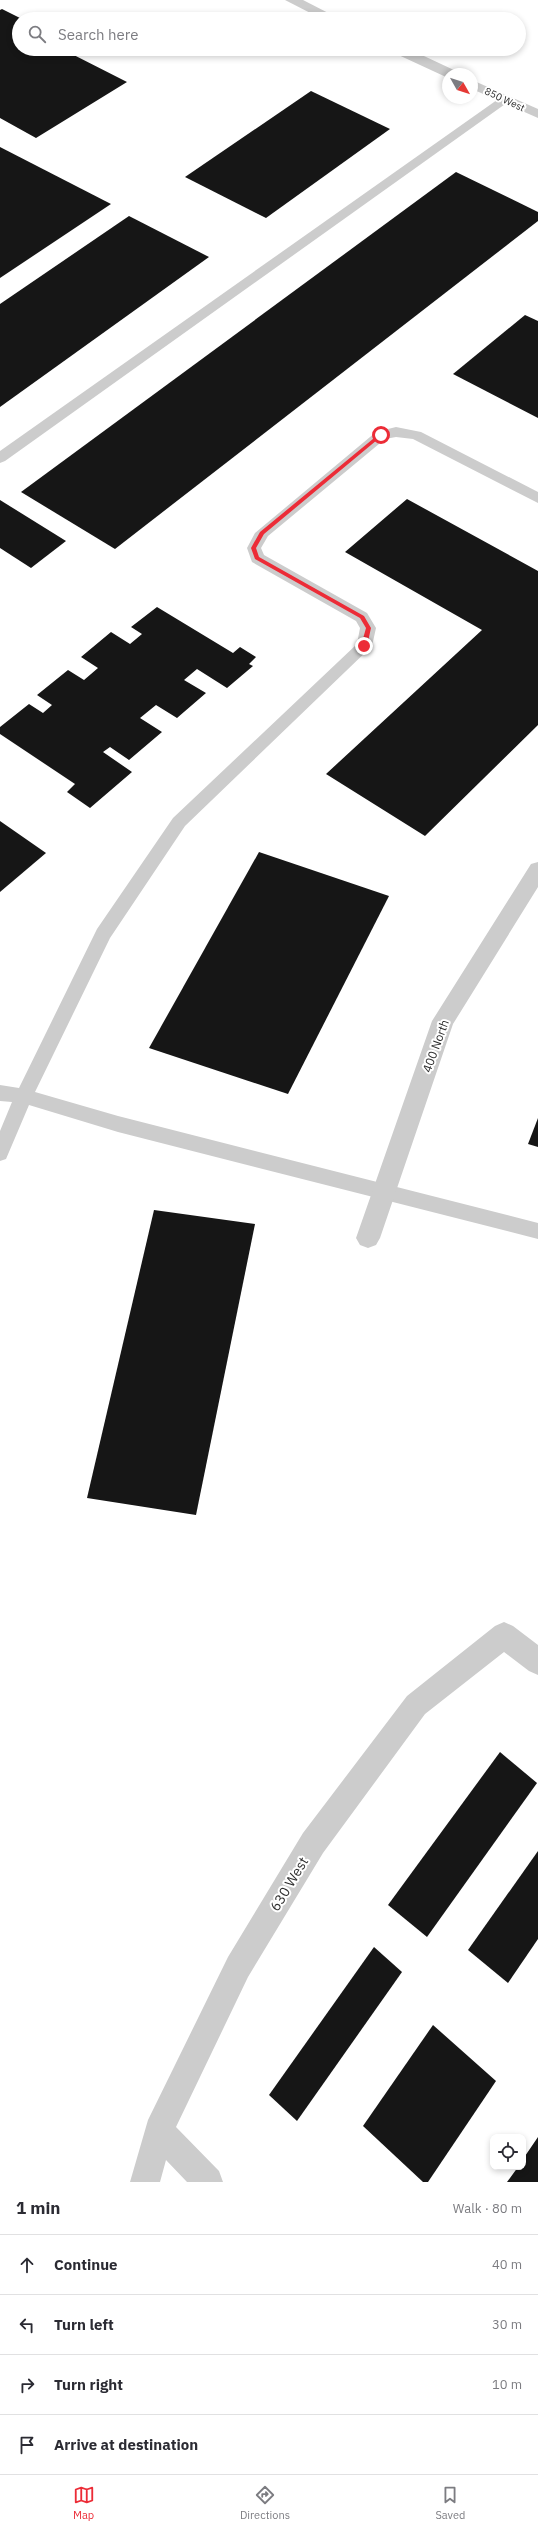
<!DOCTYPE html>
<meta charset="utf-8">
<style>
:root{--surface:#fff;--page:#f2f2f3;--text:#2b2b33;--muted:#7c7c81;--line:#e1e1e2;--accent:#ec2c37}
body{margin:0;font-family:"IBM Plex Sans",sans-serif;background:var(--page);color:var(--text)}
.controls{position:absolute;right:12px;bottom:12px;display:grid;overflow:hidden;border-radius:8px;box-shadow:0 2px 6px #0003}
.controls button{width:36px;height:36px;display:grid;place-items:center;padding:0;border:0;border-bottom:1px solid var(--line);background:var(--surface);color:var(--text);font:20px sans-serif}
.compass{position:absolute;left:442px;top:68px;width:36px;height:36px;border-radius:50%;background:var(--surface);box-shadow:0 2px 6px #0003;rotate:129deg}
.stop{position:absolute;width:12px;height:12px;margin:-9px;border:3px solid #ec2c37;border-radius:50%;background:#fff}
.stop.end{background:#ec2c37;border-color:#fff;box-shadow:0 1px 4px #0008}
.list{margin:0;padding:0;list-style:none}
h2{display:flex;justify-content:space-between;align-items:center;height:52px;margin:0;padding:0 16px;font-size:17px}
h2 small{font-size:13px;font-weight:400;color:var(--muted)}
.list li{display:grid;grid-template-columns:26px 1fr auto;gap:12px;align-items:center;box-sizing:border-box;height:60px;padding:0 16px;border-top:1px solid var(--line)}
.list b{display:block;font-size:15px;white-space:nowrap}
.list em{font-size:13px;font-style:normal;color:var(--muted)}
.icon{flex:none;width:22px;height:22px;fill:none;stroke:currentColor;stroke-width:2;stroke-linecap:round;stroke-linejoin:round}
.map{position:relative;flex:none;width:538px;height:2182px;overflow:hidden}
.search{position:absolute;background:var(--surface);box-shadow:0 2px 6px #0003;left:12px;right:12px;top:12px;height:44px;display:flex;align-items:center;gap:10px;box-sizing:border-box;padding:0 14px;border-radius:22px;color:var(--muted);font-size:15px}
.sheet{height:292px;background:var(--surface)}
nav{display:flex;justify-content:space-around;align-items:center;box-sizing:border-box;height:56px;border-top:1px solid var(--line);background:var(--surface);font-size:11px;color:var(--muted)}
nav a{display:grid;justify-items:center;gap:2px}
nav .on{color:var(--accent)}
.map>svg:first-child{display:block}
.building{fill:#161616}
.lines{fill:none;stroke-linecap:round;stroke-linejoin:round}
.service{fill:#ccc;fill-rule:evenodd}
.minor{fill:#ccc;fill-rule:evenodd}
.route{fill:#ec2c37}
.labels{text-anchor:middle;stroke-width:4;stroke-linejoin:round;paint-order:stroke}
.far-street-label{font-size:10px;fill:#2f2f2f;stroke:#fff}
.street-label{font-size:12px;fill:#2f2f2f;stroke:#fff}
.near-street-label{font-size:14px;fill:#2f2f2f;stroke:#fff}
</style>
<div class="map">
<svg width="538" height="2182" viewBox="0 0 538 2182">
<rect width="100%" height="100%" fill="#fff"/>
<!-- building -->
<g class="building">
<path d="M2 9 22 19H19V49H62L127 82 36 138 0 118V10Z"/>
<path d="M311 91 390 129 266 218 185 177Z"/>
<path d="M0 147 111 204 0 278Z"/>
<path d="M456 172 538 212V221L115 549 21 492Z"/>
<path d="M129 216 209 257 0 407V304Z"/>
<path d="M525 315 538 321V418L453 374Z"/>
<path d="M407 499 538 571V725L425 836 326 774 482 630 345 552Z"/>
<path d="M0 500 66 541 31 568 0 548Z"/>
<path d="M157 607 233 653 240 647 256 657 249 664 253 666 227 688 197 669 184 680 206 693 177 718 156 705 140 718 162 732 129 760 110 747 103 752 132 772 90 808 67 792 75 784 0 734V727L29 704 43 713 52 705 37 695 68 670 84 680 98 668 81 657 111 632 130 644 142 634 131 627Z"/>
<path d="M0 821 46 853 0 892Z"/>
<path d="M259 852 389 896 288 1094 149 1048Z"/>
<path d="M538 1118V1147L528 1144Z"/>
<path d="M154 1210 255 1224 196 1515 87 1498Z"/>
<path d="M500 1752 537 1783 427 1937 388 1905Z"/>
<path d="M538 1851V1939L508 1983 468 1950Z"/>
<path d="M374 1947 402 1972 297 2121 269 2095Z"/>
<path d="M433 2025 496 2081 428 2182H423L363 2126Z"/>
<path d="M538 2137V2182H507L518 2167H523V2159Z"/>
</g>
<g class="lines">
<!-- service -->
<g class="service">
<path d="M504 95 510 99 508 102 5 461 0 463V451Z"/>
<path d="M396 427 421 432 538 492V503L413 439 396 437 385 439 268 536 261 548 264 555 367 613 376 628 372 646 185 826 110 938 35 1092 118 1116 538 1223V1239L118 1132 29 1105 6 1159 0 1161V1131L12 1102 0 1101V1085L19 1088 97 929 173 818 357 644 360 628 356 621 252 562 247 548 255 533 376 432Z"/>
</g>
<!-- minor -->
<g class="minor">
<path d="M285 0H303L340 19H322Z"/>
<path d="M390 49H409L456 71 458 74H448V78L446 77 392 52Z"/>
<path d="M472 80 538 109V118L472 89Z"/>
<path d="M538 862V887L453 1024 380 1238 376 1245 368 1248 360 1245 356 1238 432 1021 531 864Z"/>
<path d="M504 1622 513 1626 538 1645V1675L529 1671 504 1652 425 1714 323 1853 248 1977 176 2127 219 2171 223 2182H187L166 2160 160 2182H130L148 2120 228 1957 303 1833 407 1696 495 1626Z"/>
</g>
</g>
<!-- route -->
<path class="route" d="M379 434 383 435 264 534 256 548 259 557 364 616 371 628 367 646 364 647 361 646 366 628 360 618 255 559 251 548 260 532Z"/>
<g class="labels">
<!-- far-street labels -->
<g class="far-street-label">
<text transform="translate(505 99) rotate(25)" y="4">850 West</text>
</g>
<!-- street labels -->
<g class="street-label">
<text transform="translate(436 1046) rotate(-70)" y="4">400 North</text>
</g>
<!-- near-street labels -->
<g class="near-street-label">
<text transform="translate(289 1884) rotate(-59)" y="5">630 West</text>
</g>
</g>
</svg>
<div class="controls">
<button><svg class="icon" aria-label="locate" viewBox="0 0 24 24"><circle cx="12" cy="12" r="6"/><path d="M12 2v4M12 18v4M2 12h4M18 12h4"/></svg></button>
</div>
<svg class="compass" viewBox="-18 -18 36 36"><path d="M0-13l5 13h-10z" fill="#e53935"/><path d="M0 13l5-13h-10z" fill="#7c7c81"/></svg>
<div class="stop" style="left:381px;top:435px"></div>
<div class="stop end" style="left:364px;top:646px"></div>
<div class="search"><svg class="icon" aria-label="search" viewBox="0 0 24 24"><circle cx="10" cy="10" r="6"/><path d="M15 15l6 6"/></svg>Search here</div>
</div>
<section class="sheet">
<h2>1 min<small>Walk · 80 m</small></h2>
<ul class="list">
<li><svg class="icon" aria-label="ahead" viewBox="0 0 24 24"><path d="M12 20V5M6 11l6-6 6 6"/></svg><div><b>Continue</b></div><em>40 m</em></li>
<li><svg class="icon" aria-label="left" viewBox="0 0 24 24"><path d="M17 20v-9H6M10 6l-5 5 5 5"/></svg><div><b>Turn left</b></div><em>30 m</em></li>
<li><svg class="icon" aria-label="right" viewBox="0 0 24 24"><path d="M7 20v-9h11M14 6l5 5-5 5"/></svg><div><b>Turn right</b></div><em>10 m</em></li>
<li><svg class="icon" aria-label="arrive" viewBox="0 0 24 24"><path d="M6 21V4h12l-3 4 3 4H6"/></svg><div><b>Arrive at destination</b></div></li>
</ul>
</section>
<nav>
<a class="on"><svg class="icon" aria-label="map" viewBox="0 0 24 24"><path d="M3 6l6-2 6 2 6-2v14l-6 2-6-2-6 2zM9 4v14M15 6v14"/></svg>Map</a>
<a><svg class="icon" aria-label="directions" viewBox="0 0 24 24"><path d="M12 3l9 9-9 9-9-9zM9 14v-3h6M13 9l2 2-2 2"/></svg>Directions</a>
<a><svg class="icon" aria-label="saved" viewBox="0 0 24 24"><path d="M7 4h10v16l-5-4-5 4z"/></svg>Saved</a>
</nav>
